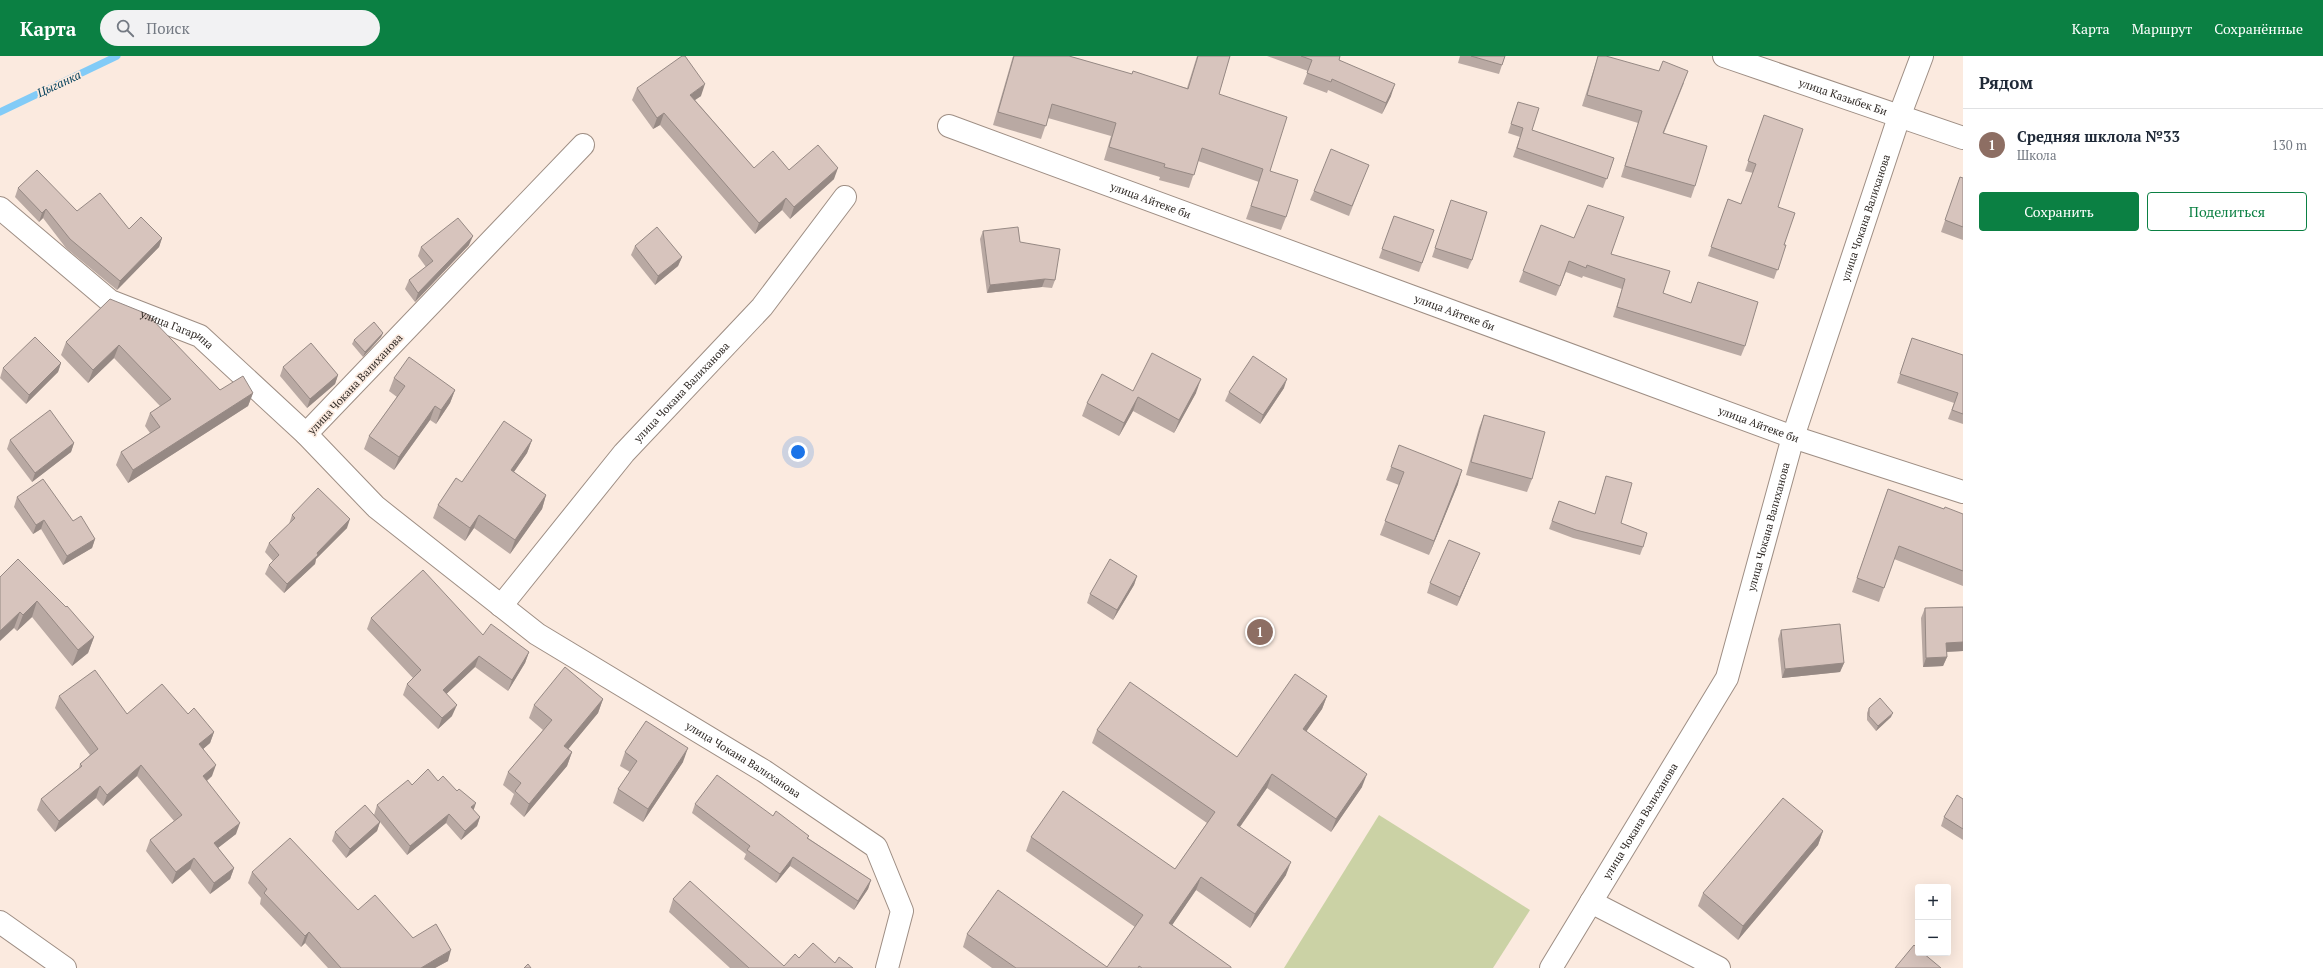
<!DOCTYPE html>
<html lang="ru">
<meta charset="utf-8">
<style>
:root{--surface:#fff;--page:#f2f2f3;--text:#1f2937;--muted:#747a83;--line:#e0e1e3;--accent:#0b8043}
body{margin:0;font-family:"PT Serif",serif;background:var(--page);color:var(--text)}
.controls{position:absolute;right:12px;bottom:12px;display:grid;overflow:hidden;border-radius:4px;box-shadow:0 4px 16px #0002}
.controls button{width:36px;height:36px;display:grid;place-items:center;padding:0;border:0;border-bottom:1px solid var(--line);background:var(--surface);color:var(--text);font:20px sans-serif}
.you{position:absolute;left:798px;top:396px;width:14px;height:14px;margin:-10px;border:3px solid #fff;border-radius:50%;background:#1a73e8;box-shadow:0 0 0 6px #1a73e833}
.badge{display:grid;place-items:center;width:26px;height:26px;border-radius:50%;background:var(--accent);color:#fff;font-size:13px;font-weight:700}
.pin{position:absolute;translate:-50% -50%;border:2px solid #fff;box-shadow:0 1px 4px #0006}
.list{margin:0;padding:0;list-style:none}
h2{display:flex;justify-content:space-between;align-items:center;height:52px;margin:0;padding:0 16px;font-size:17px}
h2 small{font-size:13px;font-weight:400;color:var(--muted)}
.list li{display:grid;grid-template-columns:26px 1fr auto;gap:12px;align-items:center;box-sizing:border-box;height:72px;padding:0 16px;border-top:1px solid var(--line)}
.list b{display:block;font-size:15px;white-space:nowrap}
.list p{margin:0;font-size:13px;white-space:nowrap;color:var(--muted)}
.list em{font-size:13px;font-style:normal;color:var(--muted)}
.actions{display:flex;gap:8px;padding:12px 16px}
.actions a{flex:1;padding:9px 0;border:1px solid var(--accent);border-radius:4px;text-align:center;font-size:14px;color:var(--accent)}
.actions .main{background:var(--accent);color:#fff}
.icon{flex:none;width:22px;height:22px;fill:none;stroke:currentColor;stroke-width:2;stroke-linecap:round;stroke-linejoin:round}
.map{position:relative;flex:none;width:1963px;height:912px;overflow:hidden}
header{display:flex;align-items:center;gap:24px;box-sizing:border-box;height:56px;padding:0 20px;background:var(--accent);color:#fff}
header strong{font-size:19px}
nav{display:flex;gap:22px;margin-inline-start:auto;font-size:14px}
.search{width:280px;height:36px;background:var(--page);display:flex;align-items:center;gap:10px;box-sizing:border-box;padding:0 14px;border-radius:22px;color:var(--muted);font-size:15px}
main{display:flex}
aside{flex:1;background:var(--surface)}
.map>svg:first-child{display:block}
.green{fill:#cbd2a5}
.lines{fill:none;stroke-linecap:round;stroke-linejoin:round}
.stream{stroke:#82cbf7;stroke-width:7}
.minor-casing{stroke:#9e8e84;stroke-width:24}
.major-casing{stroke:#9e8e84;stroke-width:24}
.minor{stroke:#fff;stroke-width:22}
.major{stroke:#fff;stroke-width:22}
.wall{fill:#b9a9a3}
.shaded-wall{fill:#968984}
.building{fill:#d7c4bd;stroke:#968984}
.labels{text-anchor:middle;stroke-width:3.5;stroke-linejoin:round;paint-order:stroke}
.street-label{font-size:11px;fill:#2d2723;stroke:#fbeadf}
.water-label{font-size:12px;font-style:italic;fill:#003f5b;stroke:#fbeadf}
</style>
<header>
<strong>Карта</strong>
<div class="search"><svg class="icon" aria-label="search" viewBox="0 0 24 24"><circle cx="10" cy="10" r="6"/><path d="M15 15l6 6"/></svg>Поиск</div>
<nav><a>Карта</a><a>Маршрут</a><a>Сохранённые</a></nav>
</header>
<main>
<div class="map">
<svg width="1963" height="912" viewBox="0 0 1963 912">
<rect width="100%" height="100%" fill="#fbeadf"/>
<!-- green -->
<path class="green" d="M1379 759 1530 854 1493 912H1284Z"/>
<g class="lines">
<!-- stream -->
<path class="stream" d="M0 56 117 0"/>
<!-- minor casing -->
<g class="minor-casing">
<g id="minor">
<path id="s1" d="M1724 0 1963 82"/>
<path id="s2" d="M949 70 1793 381 1963 436"/>
<path id="s3" d="M583 89 306 378 376 451 537 578 764 715 876 791 902 855 887 912"/>
<path id="s4" d="M0 152 110 245 200 280 306 378"/>
<path id="s5" d="M501 550 624 397 762 251 845 141"/>
<path d="M1591 846 1719 912"/>
<path id="s6" d="M1551 912 1727 622 1793 381 1899 61 1922 0"/>
</g>
</g>
<!-- major casing -->
<g class="major-casing">
<path id="major" d="M0 866 65 912"/>
</g>
<!-- minor -->
<use href="#minor" class="minor"/>
<!-- major -->
<use href="#major" class="major"/>
</g>
<!-- wall -->
<g class="wall">
<path d="M1013 0H1069L1131 18 1187 32 1197 0H1230L1219 38 1270 115 1286 161 1281 174 1246 163 1259 126 1198 105 1189 132 1159 124 1160 121 1104 104 1111 80 1048 62 1041 83 993 69Z"/>
<path d="M1267 0H1340L1339 4 1391 40 1382 58 1328 34 1327 37 1303 28 1308 15Z"/>
<path d="M1460 0H1505L1499 18 1458 7Z"/>
<path d="M1598 0 1684 27 1664 77 1695 130 1691 142 1621 121 1638 67 1582 50Z"/>
<path d="M637 32 701 40 695 44 754 112 789 114 834 123 790 163 782 154 755 178 660 69 653 73 632 44Z"/>
<path d="M1518 46 1532 74 1614 102 1603 132 1513 101 1520 81 1508 77Z"/>
<path d="M1764 59 1784 189H1786L1774 223 1708 200 1728 143 1741 148 1753 117 1745 115Z"/>
<path d="M1365 118 1349 160 1310 144 1314 135Z"/>
<path d="M1960 121 1963 122V184L1941 176Z"/>
<path d="M18 132 77 155 129 173 162 182 159 191 117 234 66 192 43 162 39 166 15 141Z"/>
<path d="M1448 153 1472 204 1468 213 1432 201Z"/>
<path d="M1394 160 1434 174 1419 216 1379 202Z"/>
<path d="M1541 169 1611 198 1663 237 1745 290 1741 300 1613 261 1622 233 1583 220 1582 222 1566 216 1556 240 1519 226Z"/>
<path d="M983 175 1020 186 1055 224 1052 232 1042 231 987 237 980 183Z"/>
<path d="M469 189 415 246 405 233 409 224 426 211 418 200 421 191Z"/>
<path d="M635 190 682 201 678 210 655 229 631 199Z"/>
<path d="M110 243 220 334 253 337 248 350 128 427 116 409 121 396 150 377 145 370 150 357 160 350 114 302 88 327 61 299 66 286Z"/>
<path d="M383 277 381 281 363 301 352 288 354 284Z"/>
<path d="M1909 291 1963 299V368L1948 363 1954 347 1897 327Z"/>
<path d="M61 307 58 316 26 348 0 322 3 312Z"/>
<path d="M283 311 338 319 335 328 307 352 280 320Z"/>
<path d="M394 322 455 334 450 347 436 368 430 364 394 414 364 393 369 380 397 341 389 335Z"/>
<path d="M1284 332 1260 368 1225 345 1229 336Z"/>
<path d="M1133 335 1196 337 1174 377 1133 355 1119 380 1082 360 1087 347Z"/>
<path d="M1484 359 1532 423 1527 436 1466 419 1479 372Z"/>
<path d="M10 384 74 387 71 396 32 426 7 393Z"/>
<path d="M532 384 527 397 514 416 546 439 542 453 510 498 474 472 465 485 433 462 438 449 462 426Z"/>
<path d="M1391 411 1458 428 1429 499 1380 479 1399 429 1386 424Z"/>
<path d="M1606 420 1621 467 1643 491 1640 499 1573 482 1549 473 1559 445 1595 458Z"/>
<path d="M1888 433 1944 453 1963 458V530L1894 503 1879 546 1852 536Z"/>
<path d="M17 441 73 465 95 483 92 492 63 509 41 473 33 478 14 451Z"/>
<path d="M292 459 347 472 316 503 315 508 284 537 265 518 269 509 273 505 265 496 269 487 289 468Z"/>
<path d="M1480 497 1476 506 1457 550 1427 537 1430 527Z"/>
<path d="M1137 520 1134 529 1113 564 1087 547 1090 538Z"/>
<path d="M0 521 94 581 88 597 72 610 32 561 17 575 14 572Z"/>
<path d="M1963 551V595L1946 596 1947 601 1943 610 1923 611 1921 562 1925 552Z"/>
<path d="M371 562 483 579 529 596 525 607 508 635 475 611 446 638 452 660 438 673 403 639 407 628 413 622 367 573Z"/>
<path d="M1781 574 1844 607 1840 616 1782 622 1778 583Z"/>
<path d="M59 640 127 658H188L214 676 210 687 203 693 212 720 207 725 236 778 218 792 234 812 230 823 210 838 190 813 172 828 146 795 150 784 174 765 137 720 103 750 96 742 55 776 37 754 41 743 79 712 80 708 90 699 55 652Z"/>
<path d="M1327 640 1322 653 1306 675 1362 731 1331 776 1267 732 1240 771 1286 819 1250 872 1196 834 1172 869 1231 912H992L963 891 967 878 1107 911 1135 871 1026 795 1031 781 1175 813 1207 767 1092 687 1097 674 1237 701Z"/>
<path d="M603 643 598 657 568 693 572 696 567 710 524 761 510 748 514 738 503 729 508 716 543 674 529 662 534 649Z"/>
<path d="M1869 652 1891 661 1876 675 1867 664V657Z"/>
<path d="M625 696 683 706 643 766 613 747 618 733 630 716 620 710Z"/>
<path d="M438 725 473 754 480 761 477 770 461 784 446 767 407 799 380 766 377 775 346 802 332 785 335 776 374 759 377 749 412 729Z"/>
<path d="M1963 743V784L1941 770 1944 761Z"/>
<path d="M695 748 773 760 809 780 808 782 871 824 868 833 854 854 790 810 776 827 744 803 746 798 692 757Z"/>
<path d="M1823 775 1818 789 1738 884 1698 850 1703 837Z"/>
<path d="M252 816 358 854 413 882 448 905 435 912H328L305 887 301 891 260 848 261 842 248 827Z"/>
<path d="M673 843 784 910 799 902 835 907 853 912H730L669 856Z"/>
</g>
<!-- shaded-wall -->
<g class="shaded-wall">
<path d="M705 28 701 40 686 50 690 39Z"/>
<path d="M1395 28 1391 40 1382 58 1386 47Z"/>
<path d="M664 57 660 69 653 73 657 62Z"/>
<path d="M838 112 834 123 790 163 794 151Z"/>
<path d="M786 142 782 154 755 178 759 167Z"/>
<path d="M46 153 43 162 39 166 42 157Z"/>
<path d="M473 180 469 189 415 246 418 237Z"/>
<path d="M162 182 159 191 117 234 120 225Z"/>
<path d="M682 201 678 210 655 229 658 220Z"/>
<path d="M1045 223 1042 231 987 237 990 229Z"/>
<path d="M383 277 381 281 363 301 365 296Z"/>
<path d="M119 289 114 302 88 327 93 314Z"/>
<path d="M61 307 58 316 26 348 29 339Z"/>
<path d="M338 319 335 328 307 352 310 343Z"/>
<path d="M1201 323 1196 337 1174 377 1179 364Z"/>
<path d="M1287 323 1284 332 1260 368 1263 359Z"/>
<path d="M455 334 450 347 436 368 441 354Z"/>
<path d="M253 337 248 350 128 427 133 414Z"/>
<path d="M1138 341 1133 355 1119 380 1124 367Z"/>
<path d="M435 350 430 364 394 414 399 401Z"/>
<path d="M532 384 527 397 506 427 511 414Z"/>
<path d="M74 387 71 396 32 426 35 417Z"/>
<path d="M1462 414 1458 428 1429 499 1434 485Z"/>
<path d="M546 439 542 453 510 498 515 484Z"/>
<path d="M479 459 474 472 465 485 470 472Z"/>
<path d="M350 463 347 472 316 503 315 508 284 537 287 528Z"/>
<path d="M44 464 41 473 33 478 36 469Z"/>
<path d="M95 483 92 492 63 509 67 500Z"/>
<path d="M1480 497 1476 506 1457 550 1460 541Z"/>
<path d="M1137 520 1134 529 1113 564 1117 554Z"/>
<path d="M37 545 32 561 17 575 23 559Z"/>
<path d="M20 556 14 572 0 585V575Z"/>
<path d="M94 581 88 597 72 610 78 594Z"/>
<path d="M1963 586V595L1943 596 1946 587Z"/>
<path d="M529 596 525 607 508 635 512 624Z"/>
<path d="M479 600 475 611 439 645 443 634Z"/>
<path d="M1947 601 1943 610 1923 611 1926 602Z"/>
<path d="M1844 607 1840 616 1782 622 1785 613Z"/>
<path d="M1327 640 1322 653 1299 686 1303 673Z"/>
<path d="M603 643 598 657 560 703 564 690Z"/>
<path d="M457 649 452 660 438 673 442 662Z"/>
<path d="M1893 657 1891 661 1876 675 1878 670Z"/>
<path d="M214 676 210 687 195 700 199 688Z"/>
<path d="M688 692 683 706 643 766 648 753Z"/>
<path d="M572 696 567 710 524 761 529 748Z"/>
<path d="M141 709 137 720 103 750 107 739Z"/>
<path d="M216 709 212 720 199 731 203 720Z"/>
<path d="M1272 718 1267 732 1232 782 1237 769Z"/>
<path d="M1367 718 1362 731 1331 776 1336 763Z"/>
<path d="M100 730 96 742 55 776 59 765Z"/>
<path d="M476 747 473 756 471 751Z"/>
<path d="M449 758 446 767 407 799 410 790Z"/>
<path d="M480 761 477 770 461 784 465 775Z"/>
<path d="M380 766 377 775 346 802 350 793Z"/>
<path d="M240 767 236 778 210 798 214 787Z"/>
<path d="M1823 775 1818 789 1738 884 1743 870Z"/>
<path d="M793 801 790 810 776 827 780 818Z"/>
<path d="M194 802 190 813 172 828 176 816Z"/>
<path d="M1291 806 1286 819 1250 872 1255 858Z"/>
<path d="M234 812 230 823 210 838 214 827Z"/>
<path d="M1201 821 1196 834 1164 881 1169 867Z"/>
<path d="M871 824 868 833 854 854 858 845Z"/>
<path d="M309 876 305 887 301 891 305 880Z"/>
<path d="M451 894 448 905 435 912H421Z"/>
</g>
<!-- building -->
<g class="building">
<path d="M682 0H685L705 28 690 39 754 112 773 95 789 114 818 89 838 112 794 151 786 142 759 167 664 57 657 62 637 32Z"/>
<path d="M1014 0H1069L1132 18 1133 15 1188 33 1198 0H1230L1219 38 1287 61 1270 115 1298 124 1286 161 1251 150 1263 113 1202 92 1194 119 1164 111 1165 108 1109 91 1116 67 1052 48 1046 70 998 56Z"/>
<path d="M1301 0H1340L1339 4 1395 28 1386 47 1332 23 1331 26 1307 17 1312 4Z"/>
<path d="M1471 0H1505L1502 9Z"/>
<path d="M1598 0H1606L1659 15 1663 5 1688 15 1663 77 1707 90 1695 130 1625 110 1642 55 1587 39Z"/>
<path d="M1518 46 1539 52 1532 74 1614 102 1607 123 1517 92 1523 72 1511 68Z"/>
<path d="M1764 59 1803 73 1778 151 1795 157 1784 189H1786L1778 214 1711 191 1728 143 1741 148 1756 108 1748 105Z"/>
<path d="M1331 93 1369 109 1352 150 1314 135Z"/>
<path d="M37 114 77 155 100 137 129 173 141 161 162 182 120 225 70 183 46 153 42 157 18 132Z"/>
<path d="M1960 121 1963 122V171L1945 164Z"/>
<path d="M1451 144 1487 156 1472 204 1435 192Z"/>
<path d="M1588 149 1624 161 1611 198 1670 215 1663 237 1691 247 1698 226 1758 246 1745 290 1617 251 1625 223 1587 209 1586 212 1569 205 1560 230 1523 215 1541 169 1574 182Z"/>
<path d="M1394 160 1434 174 1422 207 1382 193Z"/>
<path d="M458 162 473 180 418 237 409 224 433 205 421 191Z"/>
<path d="M657 171 682 201 658 220 635 190Z"/>
<path d="M1018 171 1020 186 1060 193 1055 224 1045 223 990 229 983 175Z"/>
<path d="M110 243 147 258 220 334 243 320 253 337 133 414 121 396 160 371 150 357 171 343 119 289 93 314 66 286Z"/>
<path d="M374 266 383 277 365 296 354 284Z"/>
<path d="M35 281 61 307 29 339 3 312Z"/>
<path d="M1912 282 1963 299V358L1952 354 1958 337 1900 318Z"/>
<path d="M311 287 338 319 310 343 283 311Z"/>
<path d="M1152 297 1201 323 1179 364 1138 341 1124 367 1087 347 1102 318 1133 335Z"/>
<path d="M1253 300 1287 323 1263 359 1229 336Z"/>
<path d="M409 301 455 334 441 354 435 350 399 401 369 380 405 330 394 322Z"/>
<path d="M50 354 74 387 35 417 10 384Z"/>
<path d="M1484 359 1545 376 1532 423 1471 406Z"/>
<path d="M504 365 532 384 511 414 546 439 515 484 479 459 470 472 438 449 456 422 462 426Z"/>
<path d="M1399 389 1462 414 1434 485 1385 465 1404 416 1391 411Z"/>
<path d="M1606 420 1632 427 1621 467 1647 477 1643 491 1576 474 1552 465 1559 445 1595 458Z"/>
<path d="M43 423 73 465 81 460 95 483 67 500 44 464 36 469 17 441Z"/>
<path d="M318 432 350 463 317 497 318 499 287 528 269 509 279 499 269 487 295 462 292 459Z"/>
<path d="M1888 433 1944 453 1945 451 1963 458V515L1899 490 1884 532 1857 522Z"/>
<path d="M1449 484 1480 497 1460 541 1430 527Z"/>
<path d="M18 503 66 551 67 550 94 581 78 594 37 545 23 559 20 556 0 575V521Z"/>
<path d="M1110 503 1137 520 1117 554 1090 538Z"/>
<path d="M423 514 483 579 491 568 529 596 512 624 479 600 443 634 457 649 442 662 407 628 421 614 371 562Z"/>
<path d="M1963 551V586L1946 587 1947 601 1926 602 1925 552Z"/>
<path d="M1840 568 1844 607 1785 613 1781 574Z"/>
<path d="M565 611 603 643 564 690 572 696 529 748 515 735 521 727 508 716 552 664 534 649Z"/>
<path d="M95 614 127 658 162 628 188 658 194 652 214 676 199 688 216 709 203 720 240 767 214 787 234 812 214 827 194 802 176 816 150 784 182 759 141 709 107 739 100 730 59 765 41 743 82 710 80 708 98 693 59 640Z"/>
<path d="M1295 618 1327 640 1303 673 1367 718 1336 763 1272 718 1237 769 1291 806 1255 858 1201 821 1169 867 1231 911V912H1142L1139 910 1138 912H1016L967 878 998 834 1107 911 1143 859 1031 781 1063 735 1175 813 1215 756 1097 674 1130 626 1237 701Z"/>
<path d="M1880 642 1893 657 1878 670 1869 660V652Z"/>
<path d="M646 665 688 692 648 753 618 733 637 705 625 696Z"/>
<path d="M428 713 438 725 443 720 457 735 459 733 476 747 471 751 480 761 465 775 449 758 410 790 377 749 408 724 412 729Z"/>
<path d="M717 719 773 760 776 755 809 780 807 782 871 824 858 845 793 801 780 818 747 794 750 790 695 748Z"/>
<path d="M1957 739 1963 743V773L1944 761Z"/>
<path d="M1783 742 1823 775 1743 870 1703 837Z"/>
<path d="M365 749 380 766 350 793 335 776Z"/>
<path d="M290 782 358 854 375 839 413 882 436 868 451 894 421 912H341L309 876 305 880 264 837 267 833 252 816Z"/>
<path d="M690 825 784 910 795 898 799 902 813 887 835 907 839 901 853 912H749L673 843Z"/>
<path d="M1914 889 1918 893V897H1923L1941 912H1895Z"/>
<path d="M528 908 531 912H524Z"/>
</g>
<g class="labels">
<!-- street labels -->
<g class="street-label">
<text dy="4" stroke="none"><textPath href="#s1" startOffset="126">улица Казыбек Би</textPath></text>
<text dy="4" stroke="none"><textPath href="#s2" startOffset="215">улица Айтеке би</textPath></text>
<text dy="4" stroke="none"><textPath href="#s6" startOffset="820">улица Чокана Валиханова</textPath></text>
<text dy="4" stroke="none"><textPath href="#s2" startOffset="539">улица Айтеке би</textPath></text>
<text dy="4" stroke="none"><textPath href="#s4" startOffset="217">улица Гагарина</textPath></text>
<text transform="translate(355 328) rotate(-47)" y="4">улица Чокана Валиханова</text>
<text dy="4" stroke="none"><textPath href="#s5" startOffset="280">улица Чокана Валиханова</textPath></text>
<text dy="4" stroke="none"><textPath href="#s2" startOffset="863">улица Айтеке би</textPath></text>
<text dy="4" stroke="none"><textPath href="#s6" startOffset="496">улица Чокана Валиханова</textPath></text>
<text dy="4" stroke="none"><textPath href="#s3" startOffset="948">улица Чокана Валиханова</textPath></text>
<text dy="4" stroke="none"><textPath href="#s6" startOffset="172">улица Чокана Валиханова</textPath></text>
</g>
<!-- water labels -->
<g class="water-label">
<text transform="translate(59 28) rotate(-25)" y="4">Цыганка</text>
</g>
</g>
</svg>
<div class="controls">
<button>+</button>
<button>−</button>
</div>
<div class="you"></div>
<div class="pin badge" style="left:1260px;top:576px;background:#8d6e63">1</div>
</div>
<aside>
<h2>Рядом<small></small></h2>
<ul class="list">
<li><span class="badge" style="background:#8d6e63">1</span><div><b>Средняя шклола №33</b><p>Школа</p></div><em>130 m</em></li>
</ul>
<div class="actions"><a class="main">Сохранить</a><a>Поделиться</a></div>
</aside>
</main>
